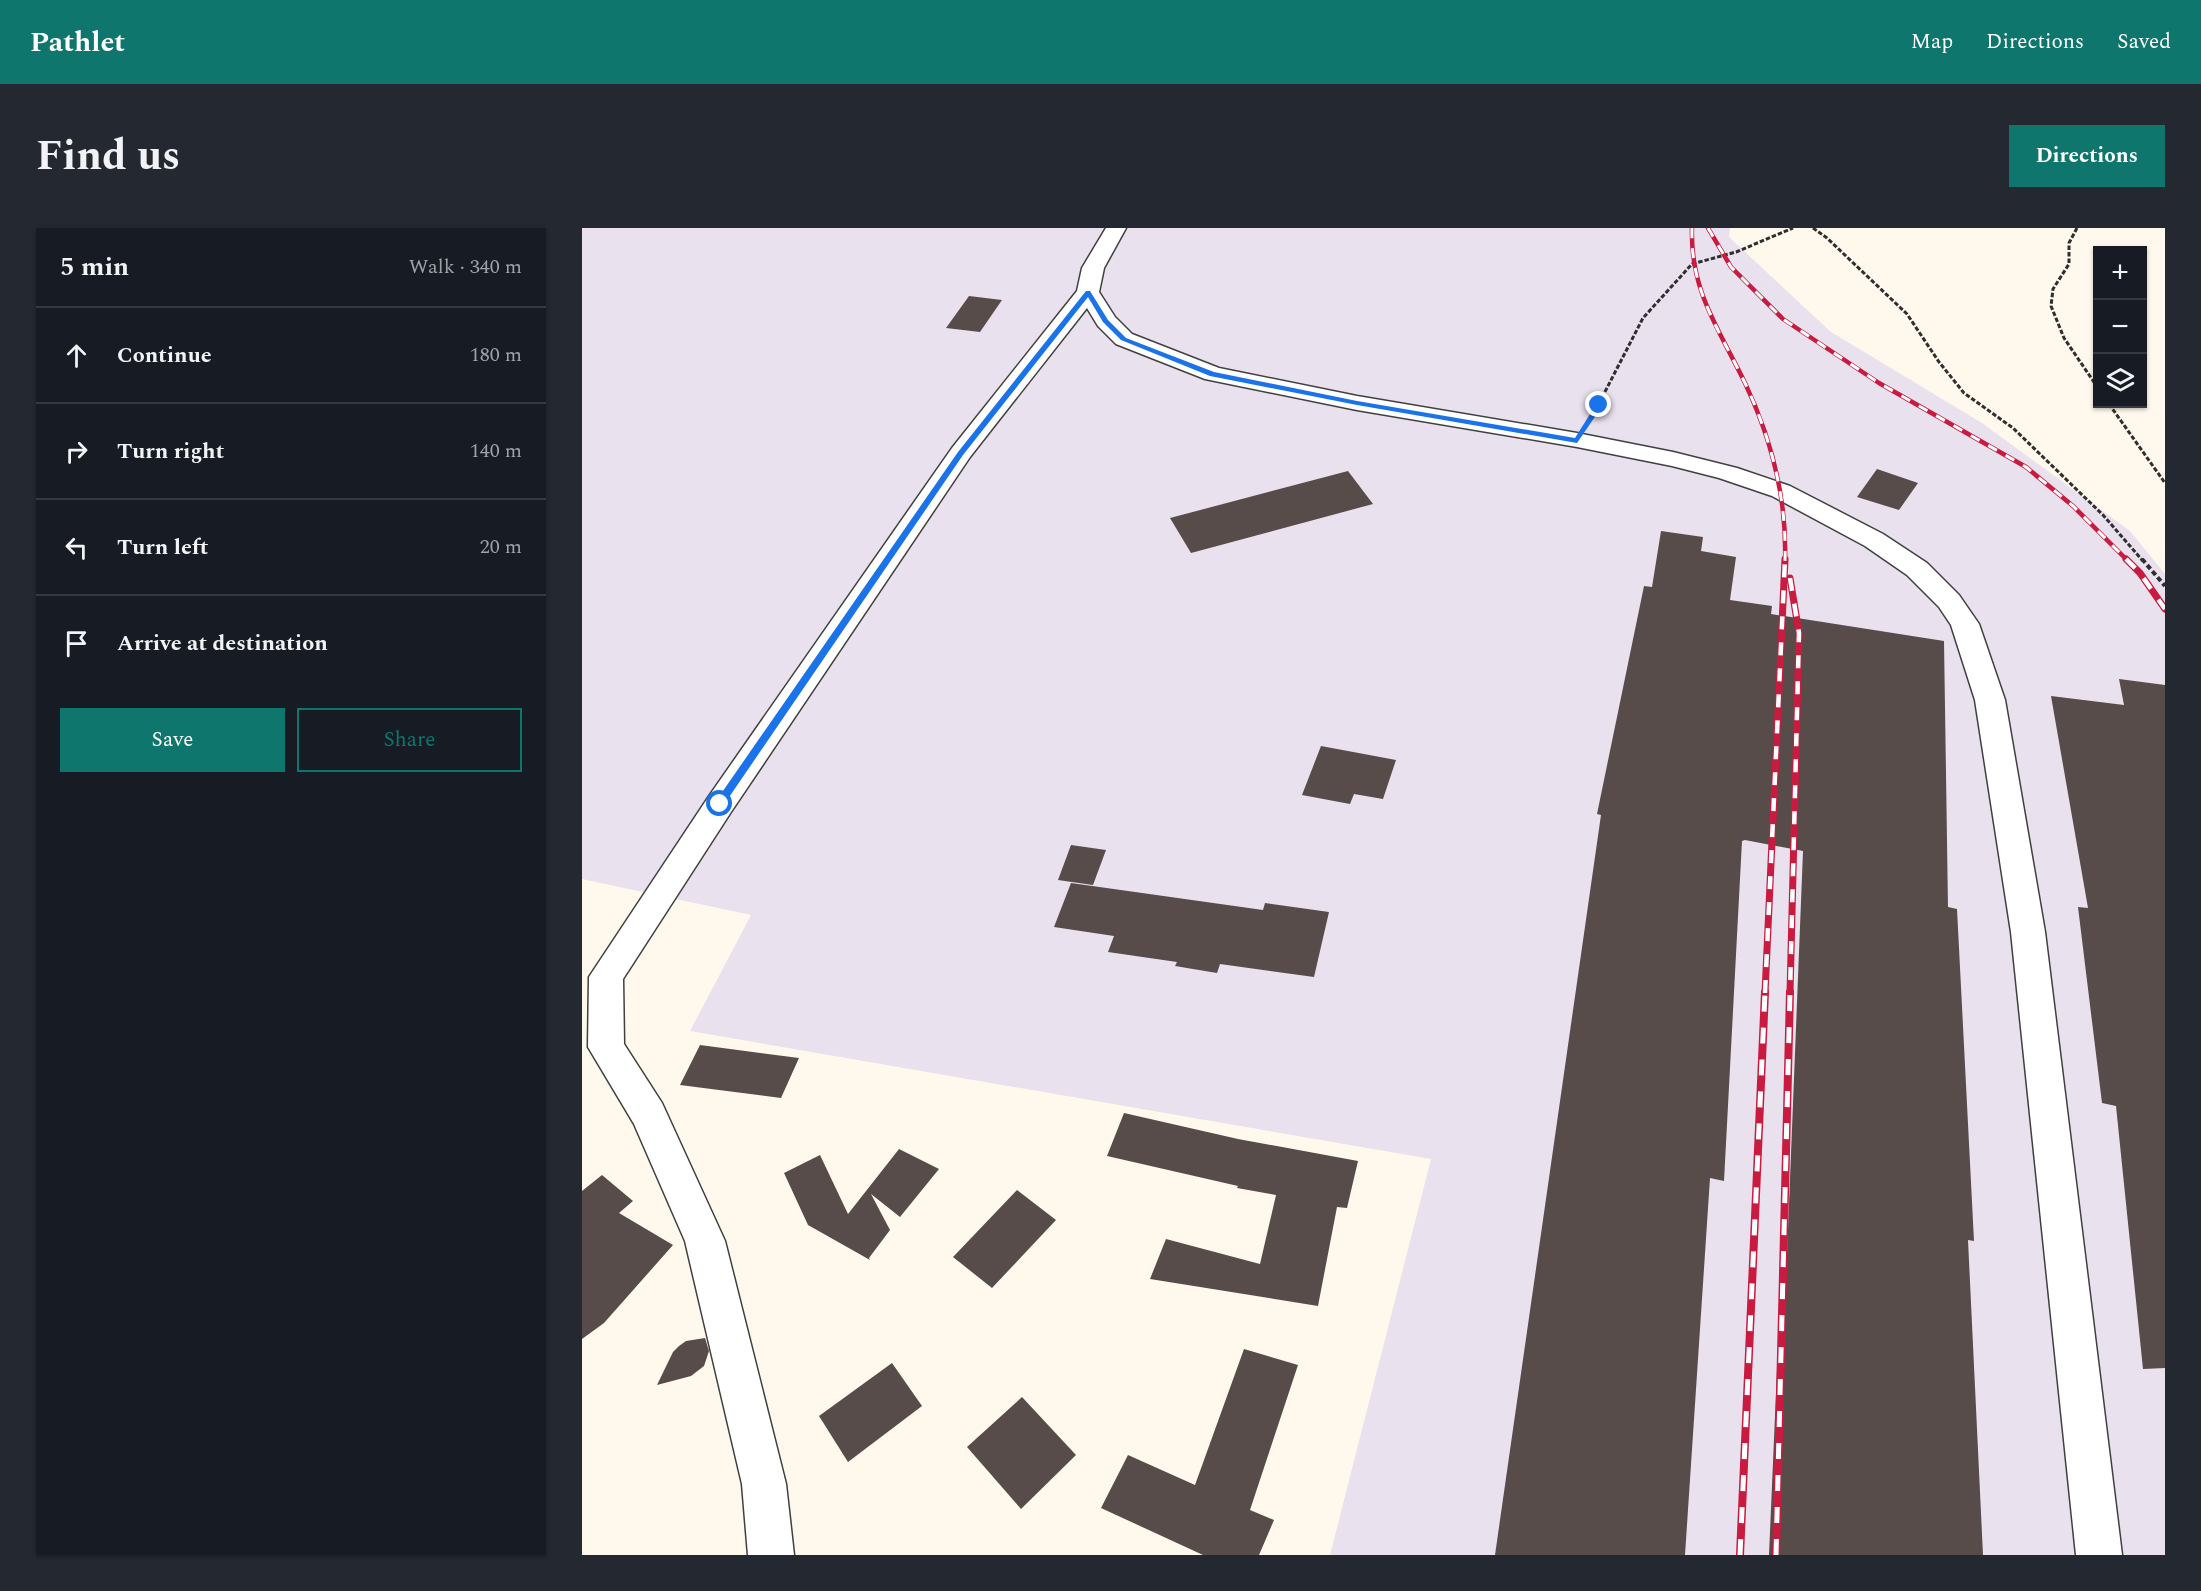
<!DOCTYPE html>
<meta charset="utf-8">
<style>
:root{--surface:#171b24;--page:#242831;--text:#f1f3f6;--muted:#9ea1a6;--line:#363941;--accent:#0f766e}
body{margin:0;font-family:Spectral,serif;background:var(--page);color:var(--text)}
.controls{position:absolute;right:18px;top:18px;display:grid;overflow:hidden;border-radius:0px;box-shadow:0 2px 4px #0004}
.controls button{width:54px;height:54px;display:grid;place-items:center;padding:0;border:0;border-bottom:2px solid var(--line);background:var(--surface);color:var(--text);font:30px sans-serif}
.stop{position:absolute;width:18px;height:18px;margin:-14px;border:4px solid #1a73e8;border-radius:50%;background:#fff}
.stop.end{background:#1a73e8;border-color:#fff;box-shadow:0 2px 6px #0008}
.list{margin:0;padding:0;list-style:none}
h2{display:flex;justify-content:space-between;align-items:center;height:78px;margin:0;padding:0 24px;font-size:26px}
h2 small{font-size:20px;font-weight:400;color:var(--muted)}
.list li{display:grid;grid-template-columns:39px 1fr auto;gap:18px;align-items:center;box-sizing:border-box;height:96px;padding:0 24px;border-top:2px solid var(--line)}
.list b{display:block;font-size:22px;white-space:nowrap}
.list em{font-size:20px;font-style:normal;color:var(--muted)}
.actions{display:flex;gap:12px;padding:18px 24px}
.actions a{flex:1;padding:14px 0;border:2px solid var(--accent);border-radius:0px;text-align:center;font-size:21px;color:var(--accent)}
.actions .main{background:var(--accent);color:#fff}
.icon{flex:none;width:33px;height:33px;fill:none;stroke:currentColor;stroke-width:2;stroke-linecap:round;stroke-linejoin:round}
.map{position:relative;flex:none;width:1583px;height:1327px;overflow:hidden;border-radius:0px}
header{display:flex;align-items:center;gap:36px;box-sizing:border-box;height:84px;padding:0 30px;background:var(--accent);color:#fff}
header strong{font-size:28px}
nav{display:flex;gap:33px;margin-inline-start:auto;font-size:21px}
.intro{display:flex;align-items:center;justify-content:space-between;box-sizing:border-box;height:144px;padding:0 36px}
h1{margin:0;font-size:42px}
.button{padding:15px 27px;border-radius:0px;background:var(--accent);color:#fff;font-size:21px;font-weight:700}
main{display:flex;gap:36px;padding:0 36px}
aside{flex:1;background:var(--surface);border-radius:0px;box-shadow:0 2px 4px #0004}
.map>svg:first-child{display:block}
.industrial{fill:#e9e1ed}
.building{fill:#574c49}
.lines{fill:none;stroke-linecap:round;stroke-linejoin:round}
.minor-casing{stroke:#404040;stroke-width:3}
.path-far1{stroke:#2f2f2f;stroke-width:3;stroke-dasharray:4.5 2;stroke-linecap:butt}
.path{stroke:#2f2f2f;stroke-width:4;stroke-dasharray:5 3;stroke-linecap:butt}
.minor{fill:#fff;fill-rule:evenodd}
.rail-far2-casing{stroke:#c91a3f;stroke-width:4.5}
.rail-far1-casing{stroke:#c91a3f;stroke-width:7}
.rail-casing{stroke:#c91a3f;stroke-width:8}
.rail-far2{stroke:#fff;stroke-width:3;stroke-dasharray:10;stroke-linecap:butt}
.rail-far1{stroke:#fff;stroke-width:4.5;stroke-dasharray:13;stroke-linecap:butt}
.rail{stroke:#fff;stroke-width:5;stroke-dasharray:16;stroke-linecap:butt}
.route{fill:#1a73e8}
</style>
<header>
<strong>Pathlet</strong>
<nav><a>Map</a><a>Directions</a><a>Saved</a></nav>
</header>
<div class="intro"><h1>Find us</h1><a class="button">Directions</a></div>
<main>
<aside>
<h2>5 min<small>Walk · 340 m</small></h2>
<ul class="list">
<li><svg class="icon" aria-label="ahead" viewBox="0 0 24 24"><path d="M12 20V5M6 11l6-6 6 6"/></svg><div><b>Continue</b></div><em>180 m</em></li>
<li><svg class="icon" aria-label="right" viewBox="0 0 24 24"><path d="M7 20v-9h11M14 6l5 5-5 5"/></svg><div><b>Turn right</b></div><em>140 m</em></li>
<li><svg class="icon" aria-label="left" viewBox="0 0 24 24"><path d="M17 20v-9H6M10 6l-5 5 5 5"/></svg><div><b>Turn left</b></div><em>20 m</em></li>
<li><svg class="icon" aria-label="arrive" viewBox="0 0 24 24"><path d="M6 21V4h12l-3 4 3 4H6"/></svg><div><b>Arrive at destination</b></div></li>
</ul>
<div class="actions"><a class="main">Save</a><a>Share</a></div>
</aside>
<div class="map">
<svg width="1583" height="1327" viewBox="0 0 1583 1327">
<rect width="100%" height="100%" fill="#fff9ed"/>
<!-- industrial -->
<path class="industrial" d="M0 0H1148L1147 9 1249 104 1400 195 1548 303 1583 346V1327H748L849 931 108 803 169 687 0 651Z"/>
<!-- building -->
<g class="building">
<path d="M387 68 420 72 398 104 364 100Z"/>
<path d="M1295 241 1336 255 1317 282 1275 269Z"/>
<path d="M766 243 791 276 609 325 588 290Z"/>
<path d="M1079 303 1121 309 1119 323 1154 329 1148 372 1190 378 1189 386 1362 413 1366 679 1375 681 1392 1013 1386 1012 1401 1327H1187L1200 1026 1205 1027 1221 623 1163 612 1160 613 1142 953 1128 950 1103 1327H913L1019 587 1015 586 1062 358 1070 359Z"/>
<path d="M1537 451 1583 457V1140L1561 1141 1534 878 1520 875 1496 679 1506 680 1469 468 1542 477Z"/>
<path d="M739 518 814 532 801 571 772 566 768 576 720 567Z"/>
<path d="M489 617 524 622 511 657 476 652Z"/>
<path d="M489 655 681 682 683 675 747 684 732 749 638 736 635 745 593 738 595 734 526 724 532 708 472 699Z"/>
<path d="M118 817 217 830 199 870 98 857Z"/>
<path d="M542 885 656 911 776 933 765 980 755 979 736 1078 568 1051 584 1011 678 1036 694 967 655 960 656 958 525 928Z"/>
<path d="M317 921 357 941 318 989 289 966 308 1002 287 1030 288 1032 226 997 202 945 238 927 266 986Z"/>
<path d="M20 947 51 973 37 985 91 1017 22 1095 0 1111V963Z"/>
<path d="M435 962 474 992 410 1060 371 1029Z"/>
<path d="M123 1110 127 1123 122 1138 109 1148 75 1157 91 1124 97 1118 104 1113Z"/>
<path d="M662 1121 716 1137 668 1282 692 1292 677 1327H621L519 1280 546 1227 613 1257Z"/>
<path d="M310 1135 340 1178 266 1234 237 1188Z"/>
<path d="M440 1169 494 1227 439 1281 385 1219Z"/>
</g>
<g class="lines">
<!-- minor casing -->
<g class="minor-casing">
<path id="minor" d="M524 0H544L522 40 517 64 533 89 550 106 637 140 775 168 995 205 1091 224 1155 240 1208 258 1301 306 1345 335 1377 367 1397 396 1423 472 1463 704 1540 1327H1494L1429 704 1393 472 1369 397 1357 379 1325 347 1283 318 1190 268 1137 250 1090 238 995 219 775 182 623 151 534 116 516 98 505 80 388 229 149 584 41 751 42 816 80 875 143 1013 204 1256 212 1327H166L160 1256 103 1013 52 896 6 819 7 749 127 568 370 220 495 63 500 40Z"/>
</g>
<!-- path-far1 -->
<g class="path-far1">
<path d="M1231 0 1245 10 1325 86 1357 134 1382 165 1431 200 1521 287 1561 333"/>
<path d="M1495 0 1487 15V36L1471 61 1469 78 1482 110 1516 160"/>
<path d="M1527 176 1583 255"/>
<path d="M1011 187 1061 90 1110 36 1154 24 1211 0"/>
</g>
<!-- path -->
<path class="path" d="M1560 331 1583 358"/>
<!-- minor -->
<use href="#minor" class="minor"/>
<!-- rail-far2 casing -->
<g class="rail-far2-casing">
<g id="rail-far2">
<path d="M1110 0C1108 63 1137 101 1163 155 1189 210 1205 271 1203 333"/>
<path d="M1126 0 1149 39 1201 91 1297 155 1444 239 1491 278 1546 333"/>
</g>
</g>
<!-- rail-far1 casing -->
<g class="rail-far1-casing">
<g id="rail-far1">
<path d="M1544 331 1558 345 1583 381"/>
<path d="M1208 350 1217 405 1208 765"/>
<path d="M1183 765 1203 331"/>
</g>
</g>
<!-- rail casing -->
<g class="rail-casing">
<g id="rail">
<path d="M1158 1327 1183 764"/>
<path d="M1194 1327 1208 764"/>
</g>
</g>
<!-- rail-far2 -->
<use href="#rail-far2" class="rail-far2"/>
<!-- rail-far1 -->
<use href="#rail-far1" class="rail-far1"/>
<!-- rail -->
<use href="#rail" class="rail"/>
</g>
<!-- route -->
<path class="route" d="M504 63H508L526 92 544 110 632 144 775 173 993 210 1015 175 1021 177 995 215 775 177 628 148 539 112 521 94 506 69 381 227 141 578H134V573L376 224Z"/>
</svg>
<div class="controls">
<button>+</button>
<button>−</button>
<button><svg class="icon" aria-label="layers" viewBox="0 0 24 24"><path d="M12 4l9 5-9 5-9-5zM3 14l9 5 9-5"/></svg></button>
</div>
<div class="stop" style="left:138px;top:576px"></div>
<div class="stop end" style="left:1017px;top:177px"></div>
</div>
</main>
